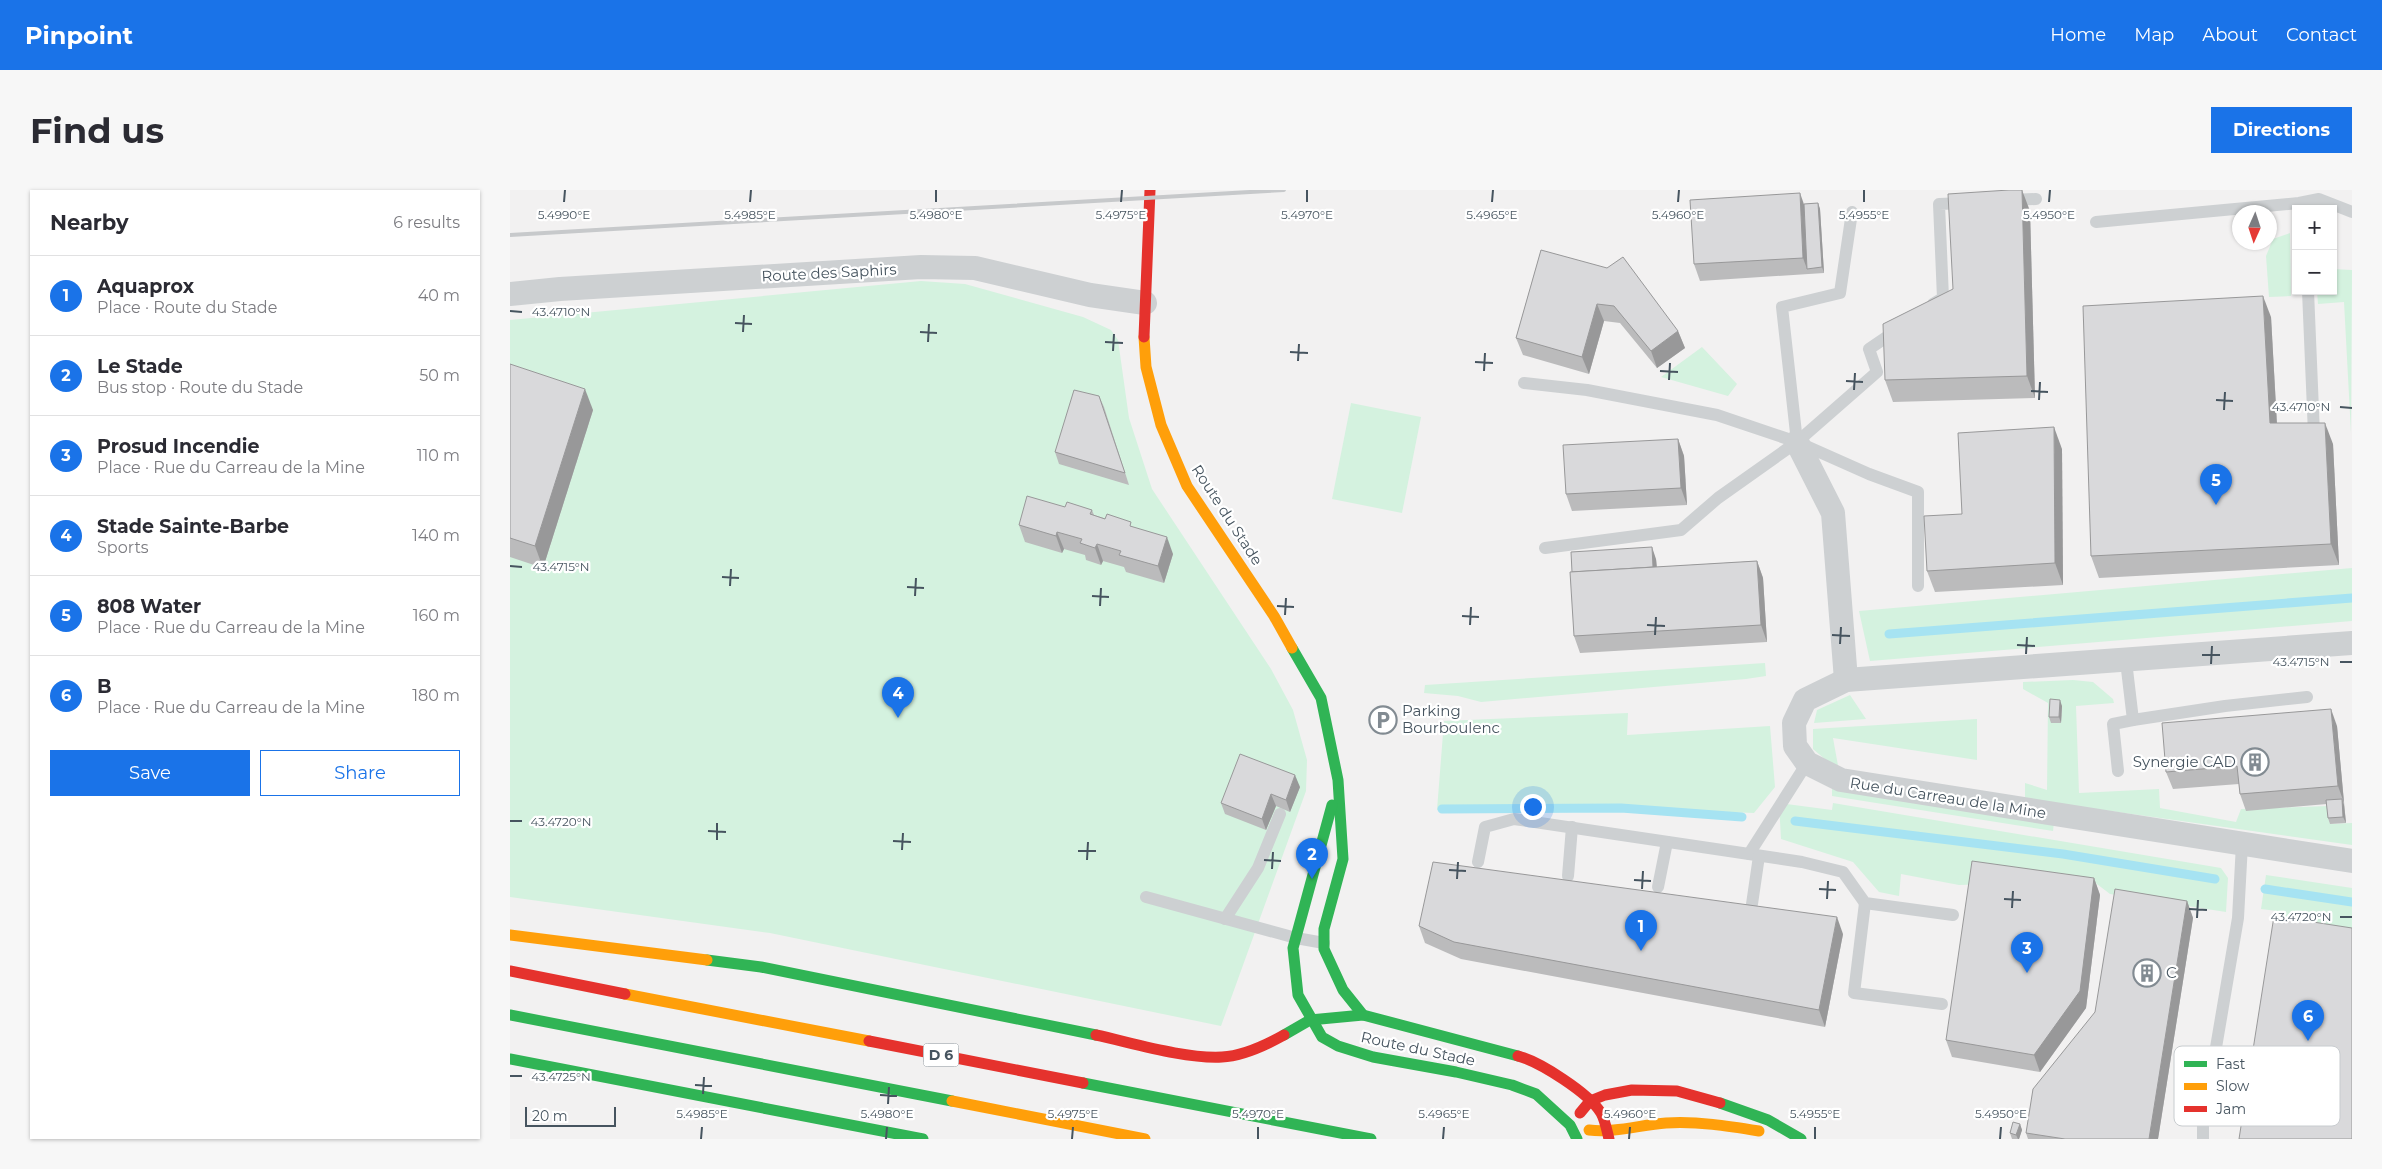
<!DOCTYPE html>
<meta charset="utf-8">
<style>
:root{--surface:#fff;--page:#f7f7f7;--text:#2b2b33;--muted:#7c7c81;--line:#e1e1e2;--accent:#1a73e8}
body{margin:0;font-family:Montserrat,sans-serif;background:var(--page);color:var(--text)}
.controls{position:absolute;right:15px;top:15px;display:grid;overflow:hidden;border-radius:0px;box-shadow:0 1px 4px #0004}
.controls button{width:45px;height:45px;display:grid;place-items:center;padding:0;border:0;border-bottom:1px solid var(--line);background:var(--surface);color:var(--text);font:25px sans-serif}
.compass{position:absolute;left:1722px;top:15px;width:45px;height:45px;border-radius:50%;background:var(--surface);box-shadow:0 1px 4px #0004;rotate:183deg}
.scale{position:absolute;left:15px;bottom:12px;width:91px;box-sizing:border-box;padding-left:5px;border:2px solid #46545f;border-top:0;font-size:14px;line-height:18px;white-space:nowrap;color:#46545f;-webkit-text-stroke:4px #fff;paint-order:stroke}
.you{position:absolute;left:1022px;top:616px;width:18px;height:18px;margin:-12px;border:4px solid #fff;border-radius:50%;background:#1a73e8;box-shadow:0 0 0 8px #1a73e833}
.badge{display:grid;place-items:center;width:32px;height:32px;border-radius:50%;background:var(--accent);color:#fff;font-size:16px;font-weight:700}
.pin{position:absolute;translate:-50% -41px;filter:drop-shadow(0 1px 2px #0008)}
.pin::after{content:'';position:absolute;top:26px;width:18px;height:15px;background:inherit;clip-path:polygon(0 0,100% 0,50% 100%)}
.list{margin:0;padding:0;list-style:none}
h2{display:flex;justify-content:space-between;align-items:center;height:65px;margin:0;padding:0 20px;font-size:21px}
h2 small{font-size:16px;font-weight:400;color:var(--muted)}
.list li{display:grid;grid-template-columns:32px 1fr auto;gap:15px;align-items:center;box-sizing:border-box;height:80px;padding:0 20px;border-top:1px solid var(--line)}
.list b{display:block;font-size:19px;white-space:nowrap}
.list p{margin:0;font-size:16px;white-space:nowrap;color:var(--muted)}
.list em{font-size:16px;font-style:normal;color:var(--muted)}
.actions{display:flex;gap:10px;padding:15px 20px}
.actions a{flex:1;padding:11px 0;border:1px solid var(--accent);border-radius:0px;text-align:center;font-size:18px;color:var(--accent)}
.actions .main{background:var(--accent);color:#fff}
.map{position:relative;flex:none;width:1842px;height:949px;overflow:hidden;border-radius:0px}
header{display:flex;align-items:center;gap:30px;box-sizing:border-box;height:70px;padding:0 25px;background:var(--accent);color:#fff}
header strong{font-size:24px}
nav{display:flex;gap:28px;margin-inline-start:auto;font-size:18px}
.intro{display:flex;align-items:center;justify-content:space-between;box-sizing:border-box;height:120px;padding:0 30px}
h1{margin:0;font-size:35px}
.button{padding:12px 22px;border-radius:0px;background:var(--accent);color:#fff;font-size:18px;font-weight:700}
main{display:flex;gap:30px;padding:0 30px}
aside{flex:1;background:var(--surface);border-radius:0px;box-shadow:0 1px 4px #0004}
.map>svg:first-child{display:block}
.green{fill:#d4f2df}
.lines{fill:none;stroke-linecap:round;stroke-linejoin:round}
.stream{stroke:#a6e3f2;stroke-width:9}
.lane{stroke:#cdd0d2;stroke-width:12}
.street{stroke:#cdd0d2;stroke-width:24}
.fast{stroke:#30b455;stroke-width:11}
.slow{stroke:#ff9f0a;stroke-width:11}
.jam{stroke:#e5322d;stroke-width:11}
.rail{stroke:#c7c9cb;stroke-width:4}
.wall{fill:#bbbbbc}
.shaded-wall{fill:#989899}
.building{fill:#d9d9db;stroke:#989899}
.ticks{fill:none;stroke:#46545f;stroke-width:2}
.labels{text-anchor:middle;stroke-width:4.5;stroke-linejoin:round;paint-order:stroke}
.shield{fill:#fff;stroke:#7e878f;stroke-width:1}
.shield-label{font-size:14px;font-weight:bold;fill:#46545f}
.street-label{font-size:15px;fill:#46545f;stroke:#fff}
.poi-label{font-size:15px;fill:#46545f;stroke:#fff;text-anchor:start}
.key{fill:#fff;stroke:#c8cccf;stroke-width:1}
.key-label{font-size:14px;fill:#46545f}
.ticks-label{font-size:12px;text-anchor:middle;fill:#46545f;stroke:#fff;stroke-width:4.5;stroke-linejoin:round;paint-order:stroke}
</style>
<header>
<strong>Pinpoint</strong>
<nav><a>Home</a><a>Map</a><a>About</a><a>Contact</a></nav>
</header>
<div class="intro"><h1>Find us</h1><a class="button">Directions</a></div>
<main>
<aside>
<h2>Nearby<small>6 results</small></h2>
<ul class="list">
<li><span class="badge">1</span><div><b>Aquaprox</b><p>Place · Route du Stade</p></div><em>40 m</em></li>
<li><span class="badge">2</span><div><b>Le Stade</b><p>Bus stop · Route du Stade</p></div><em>50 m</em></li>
<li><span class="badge">3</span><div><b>Prosud Incendie</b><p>Place · Rue du Carreau de la Mine</p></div><em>110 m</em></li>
<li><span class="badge">4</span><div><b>Stade Sainte-Barbe</b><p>Sports</p></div><em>140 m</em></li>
<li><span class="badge">5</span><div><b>808 Water</b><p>Place · Rue du Carreau de la Mine</p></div><em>160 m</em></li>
<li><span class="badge">6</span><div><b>B</b><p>Place · Rue du Carreau de la Mine</p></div><em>180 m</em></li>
</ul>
<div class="actions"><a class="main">Save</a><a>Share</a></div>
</aside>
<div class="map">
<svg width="1842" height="949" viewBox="0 0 1842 949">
<rect width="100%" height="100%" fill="#f2f1f1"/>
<!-- green -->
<g class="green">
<path d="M1780 43 1781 106 1759 107 1756 66 1763 49Z"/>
<path d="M1823 79 1842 80 1841 243 1834 112 1808 114 1807 101H1823Z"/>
<path d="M411 91 455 94 573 127 601 140 608 150 619 228 642 299 761 479 783 520 797 570 796 601 711 836 260 743 0 707V130Z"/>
<path d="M1192 157 1227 194 1218 206 1151 187Z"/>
<path d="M841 213 911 227 892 323 822 309Z"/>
<path d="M1842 378V431L1360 471 1349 421Z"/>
<path d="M1255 473 1256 486 1236 489 971 512 948 506 914 503 915 495Z"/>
<path d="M1563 490 1583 492 1603 509 1604 513 1566 516 1569 603 1649 599 1650 618 1726 632 1731 619 1818 616 1820 634 1842 633V655L1515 609V593L1537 600 1538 513 1513 499V492Z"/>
<path d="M1340 505 1356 529 1304 533 1307 520Z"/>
<path d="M1118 523 1117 545 1260 536 1265 597 1244 623 1111 618 927 620 934 531Z"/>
<path d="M1467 529V570L1323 548 1329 581 1303 559V539Z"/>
<path d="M1322 598 1544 632 1543 641 1322 606Z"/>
<path d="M1269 613 1322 620 1323 613 1711 678 1718 688 1716 722 1600 704 1583 691 1449 695 1391 684 1389 706 1369 702 1343 672 1271 649Z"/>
<path d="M1756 685 1842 698V744L1767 733V721L1751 719Z"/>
</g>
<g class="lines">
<!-- stream -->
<g class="stream">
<path d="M1379 444 1842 408"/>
<path d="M932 619 1111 618 1232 627"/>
<path d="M1285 631 1553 664 1705 689"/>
<path d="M1755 699 1842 712"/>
</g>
<!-- lane -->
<g class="lane">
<path d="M1499 10 1526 9"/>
<path d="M1586 32 1789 13 1809 9 1842 22"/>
<path d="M1798 101 1804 244"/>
<path d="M1423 114 1433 108 1429 14 1454 13"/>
<path d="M1014 193 1077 200 1207 225 1287 252 1359 284 1408 302V396"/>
<path d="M1287 252 1272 117 1330 103 1342 22"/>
<path d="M1035 358 1171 340 1208 308 1287 252 1367 182 1359 159 1387 140"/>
<path d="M1623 530 1715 516 1797 507"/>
<path d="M1608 581 1603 534 1623 530 1616 471"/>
<path d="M1239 664 1292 672 1333 682 1355 713 1443 725"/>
<path d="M968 672 975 637 1004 629 1239 664 1297 573"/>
<path d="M1058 686 1062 637"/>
<path d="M1148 697 1157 652"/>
<path d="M636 707 786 748 814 753"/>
<path d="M1355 713 1344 803 1432 814"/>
<path d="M1242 714 1249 666"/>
<path d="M715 729 748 678 770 624"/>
<path d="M1693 949V934L1728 728 1732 654"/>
</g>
<!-- street -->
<g class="street">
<path d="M0 104 50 99 411 77 465 78 580 105 635 113"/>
<path d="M1287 252 1323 323 1336 490"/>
<path d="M1842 453 1336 490 1295 510 1284 533 1285 556 1297 573 1331 590 1842 671"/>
</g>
<!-- fast -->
<g class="fast">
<path d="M782 458 811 508 828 590 833 669 814 739V759L833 800 853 825 1008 866"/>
<path d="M822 615 783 758 788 805 812 847 828 856 863 867 946 882 1002 895 1026 904 1060 935 1067 949"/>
<path d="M197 770 251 777 586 845"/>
<path d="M0 825 442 911"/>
<path d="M774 845 800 830 853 825"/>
<path d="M0 869 413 949"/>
<path d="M573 893 861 949"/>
<path d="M1210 913 1258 930 1291 949"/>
</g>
<!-- slow -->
<g class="slow">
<path d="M634 147 636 177 651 235 677 296 764 426 782 458"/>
<path d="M0 745 197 770"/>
<path d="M115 804 359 851"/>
<path d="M442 911 635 949"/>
<path d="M1079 940C1105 943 1130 935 1156 933 1187 931 1218 936 1249 941"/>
</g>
<!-- jam -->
<g class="jam">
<path d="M634 147 640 0"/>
<path d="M0 781 115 804"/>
<path d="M586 845C623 853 675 869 712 867 733 866 756 855 774 845"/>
<path d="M359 851 573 893"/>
<path d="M1008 866C1030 872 1079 903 1091 923 1095 930 1097 941 1099 949"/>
<path d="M1070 923 1080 911 1095 905 1122 900 1167 901 1210 913"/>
</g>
<!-- rail -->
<path class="rail" d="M0 45 774 0"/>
</g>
<!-- wall -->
<g class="wall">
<path d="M1308 13 1310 19 1314 83 1190 91 1184 74 1294 14Z"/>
<path d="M1520 21 1525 208 1383 212 1375 190 1443 99Z"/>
<path d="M1031 60 1168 141 1175 158 1147 178 1110 133 1094 131 1079 184 1013 165 1006 148Z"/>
<path d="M1761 127 1767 233 1823 254 1829 375 1589 388 1581 366Z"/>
<path d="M0 174 83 220 33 378 0 367Z"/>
<path d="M589 206 594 217 619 295 549 274 545 262Z"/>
<path d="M1168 249 1174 266 1177 315 1062 321 1056 304Z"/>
<path d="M1552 259 1553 395 1425 402 1417 381 1452 324Z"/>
<path d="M555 317 582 320 584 325 623 337 663 364 654 393 616 382 614 377 593 371 591 375 576 370 575 365 554 359 552 363 515 352 509 335Z"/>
<path d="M1146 369 1147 377 1247 371 1253 388 1257 452 1070 463 1064 446Z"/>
<path d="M1552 516 1551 533H1541L1539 527Z"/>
<path d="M1827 536 1836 633 1820 634 1818 628 1817 614 1736 621 1730 604 1729 594 1663 599 1656 582Z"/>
<path d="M790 597 780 622 766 616 756 640 715 624 711 613Z"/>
<path d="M1584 688 1590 705 1576 818 1530 882 1442 867 1436 850Z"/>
<path d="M1677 711 1683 728 1648 949H1518L1516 943Z"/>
<path d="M909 736 1333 744 1315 837 951 769 915 753Z"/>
<path d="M1510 934 1512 940 1509 949H1502L1500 943Z"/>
</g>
<!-- shaded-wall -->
<g class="shaded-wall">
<path d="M1512 0 1520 21 1525 208 1517 186Z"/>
<path d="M1290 3 1296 20 1297 79 1293 68Z"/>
<path d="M1308 13 1310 19 1314 83 1312 77Z"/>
<path d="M1753 106 1761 127 1768 255 1760 233Z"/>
<path d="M1087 114 1094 131 1079 184 1072 167Z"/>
<path d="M1168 141 1175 158 1147 178 1141 161Z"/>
<path d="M75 199 83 220 33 378 25 356Z"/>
<path d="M1815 233 1823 254 1829 375 1821 354Z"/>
<path d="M1544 237 1552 259 1553 395 1545 373Z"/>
<path d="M1168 249 1174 266 1177 315 1171 298Z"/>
<path d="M547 342 554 359 552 363 546 346Z"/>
<path d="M657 347 663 364 654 393 648 376Z"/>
<path d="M587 354 593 371 591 375 585 358Z"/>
<path d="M1142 357 1146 369 1148 394 1143 382Z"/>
<path d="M1247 371 1253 388 1257 452 1251 435Z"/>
<path d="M1550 510 1552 516 1551 533 1549 527Z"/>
<path d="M1821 519 1827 536 1834 613 1828 596Z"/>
<path d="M785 585 790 597 780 622 776 610Z"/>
<path d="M761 604 766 616 756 640 752 629Z"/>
<path d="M1832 609 1834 615 1836 633 1833 627Z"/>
<path d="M1584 688 1590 705 1576 818 1530 882 1524 865Z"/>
<path d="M1677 711 1683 728 1648 949H1639Z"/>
<path d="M1327 727 1333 744 1315 837 1309 820Z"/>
<path d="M1510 934 1512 940 1509 949H1508L1506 945Z"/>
</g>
<!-- building -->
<g class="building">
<path d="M1499 0H1512L1517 186 1375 190 1373 134 1443 99 1438 4Z"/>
<path d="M1290 3 1293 68 1184 74 1180 10Z"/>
<path d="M1308 13 1312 77 1297 79 1294 14Z"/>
<path d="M1031 60 1097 78 1113 67 1168 141 1141 161 1104 116 1087 114 1072 167 1006 148Z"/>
<path d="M1753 106 1760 233H1815L1821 354 1581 366 1573 116Z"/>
<path d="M0 174 75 199 25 356 0 348Z"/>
<path d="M564 200 589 206 615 283 545 262Z"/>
<path d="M1544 237 1545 373 1417 381 1414 326 1452 324 1448 243Z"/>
<path d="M1168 249 1171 298 1056 304 1053 255Z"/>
<path d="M517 306 555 317 557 312 582 320 580 324 595 329 597 324 621 332 620 336 657 347 648 376 609 365 611 361 587 354 585 358 570 353 572 349 547 342 546 346 509 335Z"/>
<path d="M1142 357 1143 377 1062 382 1061 362Z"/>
<path d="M1247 371 1251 435 1064 446 1060 382Z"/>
<path d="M1540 509 1550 510 1549 527H1539Z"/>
<path d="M1821 519 1828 596 1730 604 1727 576 1656 582 1652 533Z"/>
<path d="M730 564 785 585 776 610 761 604 752 629 711 613Z"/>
<path d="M1832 609 1833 627 1818 628 1816 610Z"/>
<path d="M1462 671 1584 688 1570 801 1524 865 1436 850Z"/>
<path d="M923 672 1327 727 1309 820 944 752 909 736Z"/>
<path d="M1605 699 1677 711 1639 949H1555L1516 943 1523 899 1585 822Z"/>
<path d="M1764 726 1842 738V949H1729Z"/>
<path d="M1503 932 1510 934 1506 945 1500 943Z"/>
</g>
<!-- ticks -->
<path class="ticks" d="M54 12 55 0M240 12 241 0M426 12V0M611 12 612 0M797 12V0M982 12 983 0M1168 12 1169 0M1354 12V0M1539 12 1540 0M0 121 12 122M225 133 242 134M233 142 234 125M410 142 427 143M418 152 419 134M595 152 613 153M603 161 604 144M780 162 798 163M788 171 789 154M965 172 983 173M974 181 975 163M1150 181 1168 182M1159 190 1160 173M1336 191 1353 192M1344 200 1345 183M1521 201 1538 202M1529 210 1530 192M1706 210 1723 211M1830 217 1842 218M1714 220 1715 202M0 376 12 377M212 387 229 388M220 396 221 379M397 397 414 398M405 406 406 388M582 406 599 407M590 416 591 398M767 416 784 417M775 425 776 408M952 426 969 427M960 435 961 417M1137 435 1155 436M1145 445 1146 427M1322 445 1340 446M1330 454 1331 437M1507 455 1525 456M1516 464 1517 447M1692 465H1710M1830 472H1842M1701 474 1702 456M0 631H12M198 641 216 642M207 650V633M383 651 401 652M392 660 393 643M568 661H586M577 670 578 652M754 670 771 671M762 679 763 662M939 680 956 681M947 689 948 672M1124 690 1141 691M1132 699 1133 681M1309 699 1326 700M1317 709 1318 691M1494 709 1511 710M1502 718 1503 701M1679 719 1697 720M1830 727H1842M1687 728 1688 710M0 886H12M185 895 202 896M193 904 194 887M370 905 387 906M378 914 379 897M191 949 192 937M376 949 377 937M562 949 563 937M748 949V937M933 949 934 937M1119 949 1120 937M1305 949V937M1490 949 1491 937"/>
<!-- icons -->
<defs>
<g id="parking-ring" transform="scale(1.4375)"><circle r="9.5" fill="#fff" stroke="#828b92" stroke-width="1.5"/><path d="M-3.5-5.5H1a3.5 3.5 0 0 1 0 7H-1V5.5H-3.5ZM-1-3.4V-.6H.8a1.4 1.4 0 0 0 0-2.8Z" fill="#828b92"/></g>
<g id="building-ring" transform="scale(1.4375)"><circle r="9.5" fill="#fff" stroke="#828b92" stroke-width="1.5"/><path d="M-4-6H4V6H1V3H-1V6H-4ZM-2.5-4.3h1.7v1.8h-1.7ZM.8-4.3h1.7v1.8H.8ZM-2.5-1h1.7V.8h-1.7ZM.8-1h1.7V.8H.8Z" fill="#828b92"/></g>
</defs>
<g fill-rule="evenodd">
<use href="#parking-ring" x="873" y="530"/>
<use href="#building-ring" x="1745" y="572"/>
<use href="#building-ring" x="1637" y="783"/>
</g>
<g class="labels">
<!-- shield labels -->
<rect class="shield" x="413.5" y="853.5" width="35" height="23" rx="4"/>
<g class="shield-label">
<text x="431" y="870">D 6</text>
</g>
<!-- street labels -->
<g class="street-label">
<text transform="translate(319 83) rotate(-3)" y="5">Route des Saphirs</text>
<text transform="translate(717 325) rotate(57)" y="5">Route du Stade</text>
<text transform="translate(1438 608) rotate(9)" y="5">Rue du Carreau de la Mine</text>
<text transform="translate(908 859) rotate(12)" y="5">Route du Stade</text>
</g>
<!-- poi labels -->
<g class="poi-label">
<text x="892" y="526">Parking<tspan x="892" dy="17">Bourboulenc</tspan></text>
<text x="1726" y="577" text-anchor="end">Synergie CAD</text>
<text x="1656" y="788">C</text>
</g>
</g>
<!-- legend -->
<rect x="1664" y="856" width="166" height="80" rx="8" class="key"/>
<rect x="1674" y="871" width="23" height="6" fill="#30b455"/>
<rect x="1674" y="893" width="23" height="7" fill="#ff9f0a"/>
<rect x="1674" y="916" width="23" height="6" fill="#e5322d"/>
<g class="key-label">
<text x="1706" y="879">Fast</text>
<text x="1706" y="901">Slow</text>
<text x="1706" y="924">Jam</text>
</g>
<g class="ticks-label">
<text x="54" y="29">5.4990°E</text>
<text x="240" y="29">5.4985°E</text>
<text x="426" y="29">5.4980°E</text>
<text x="611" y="29">5.4975°E</text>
<text x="797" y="29">5.4970°E</text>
<text x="982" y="29">5.4965°E</text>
<text x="1168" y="29">5.4960°E</text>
<text x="1354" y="29">5.4955°E</text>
<text x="1539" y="29">5.4950°E</text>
<text x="51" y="126">43.4710°N</text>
<text x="1791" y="221">43.4710°N</text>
<text x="51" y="381">43.4715°N</text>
<text x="1791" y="476">43.4715°N</text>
<text x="51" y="636">43.4720°N</text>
<text x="1791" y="731">43.4720°N</text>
<text x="51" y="891">43.4725°N</text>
<text x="192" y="928">5.4985°E</text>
<text x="377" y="928">5.4980°E</text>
<text x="563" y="928">5.4975°E</text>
<text x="748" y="928">5.4970°E</text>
<text x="934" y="928">5.4965°E</text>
<text x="1120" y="928">5.4960°E</text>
<text x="1305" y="928">5.4955°E</text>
<text x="1491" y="928">5.4950°E</text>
</g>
</svg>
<div class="controls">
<button>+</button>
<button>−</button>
</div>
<svg class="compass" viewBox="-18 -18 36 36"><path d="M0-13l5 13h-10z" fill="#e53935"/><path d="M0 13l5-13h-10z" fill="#7c7c81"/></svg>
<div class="scale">20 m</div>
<div class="you"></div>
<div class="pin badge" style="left:1131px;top:761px">1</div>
<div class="pin badge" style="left:802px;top:689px">2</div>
<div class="pin badge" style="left:1517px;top:783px">3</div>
<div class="pin badge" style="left:388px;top:528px">4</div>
<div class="pin badge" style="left:1706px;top:315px">5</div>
<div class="pin badge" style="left:1798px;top:851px">6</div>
</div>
</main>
